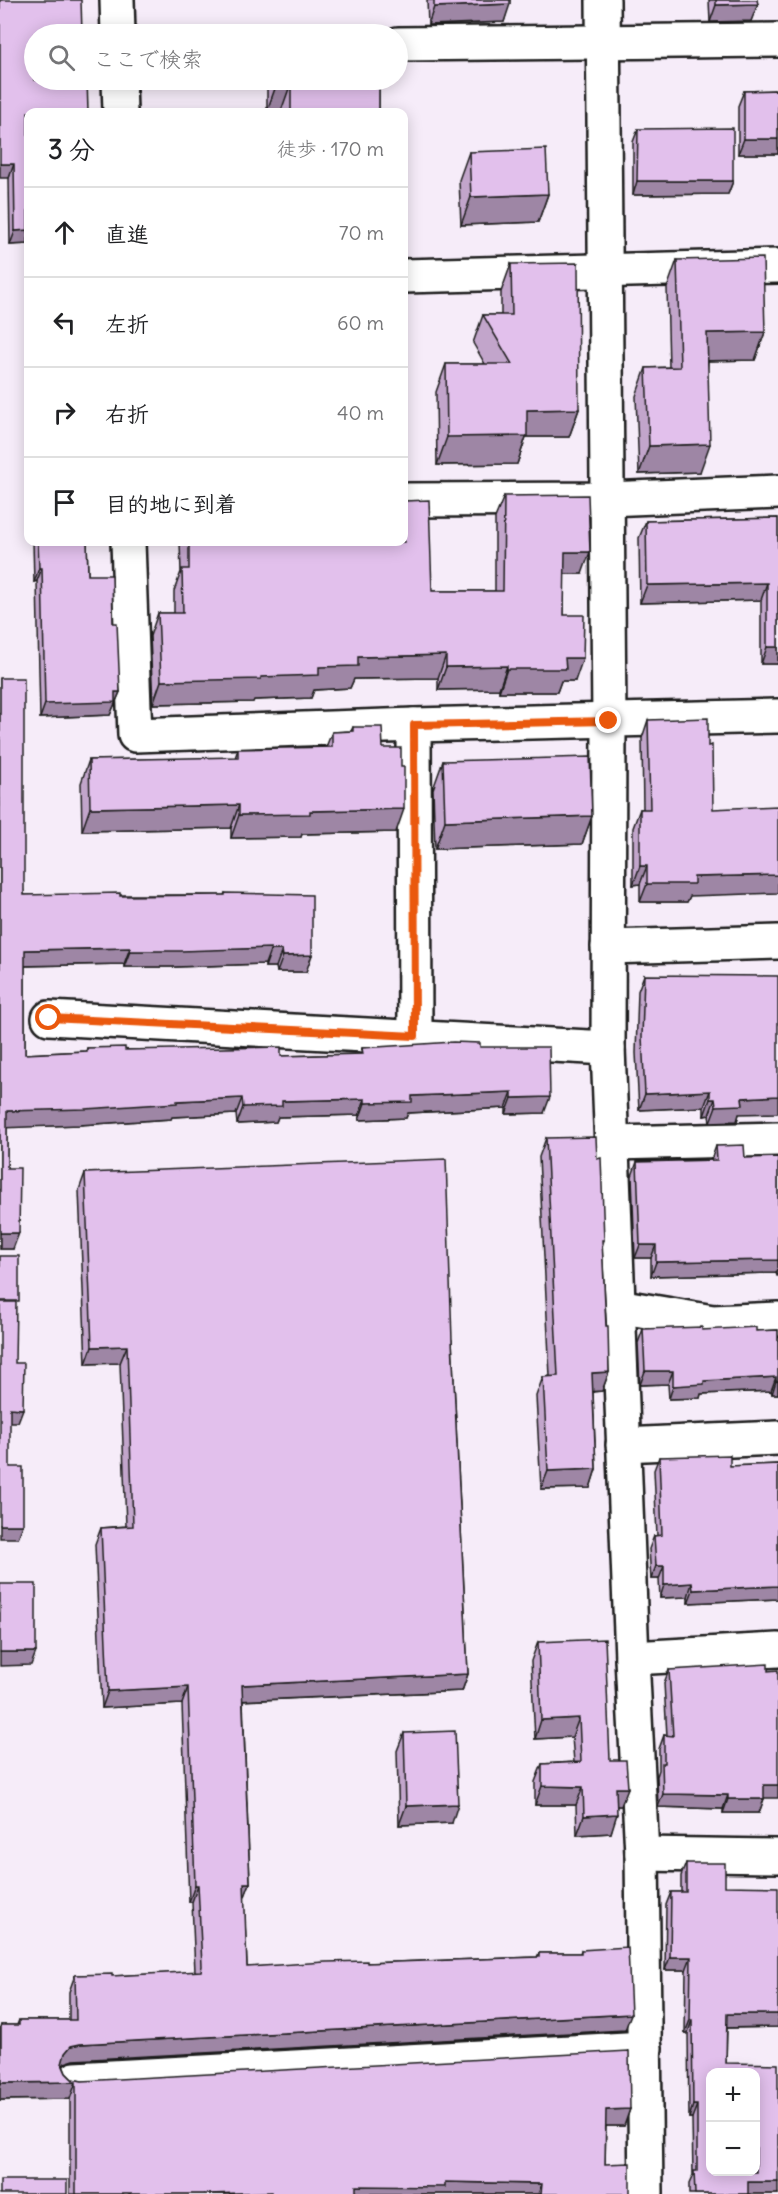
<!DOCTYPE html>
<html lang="ja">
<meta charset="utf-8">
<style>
:root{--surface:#fff;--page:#f2f2f2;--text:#202124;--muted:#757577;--line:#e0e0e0}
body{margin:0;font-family:Delius,"Klee One",sans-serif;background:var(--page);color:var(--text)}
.controls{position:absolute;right:18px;bottom:18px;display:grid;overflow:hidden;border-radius:12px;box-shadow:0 3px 15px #0003}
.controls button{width:54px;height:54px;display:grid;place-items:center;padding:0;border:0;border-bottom:2px solid var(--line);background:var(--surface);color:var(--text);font:30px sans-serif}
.stop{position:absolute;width:18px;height:18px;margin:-14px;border:4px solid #ea580c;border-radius:50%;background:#fff}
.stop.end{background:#ea580c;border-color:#fff;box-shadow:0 2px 6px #0008}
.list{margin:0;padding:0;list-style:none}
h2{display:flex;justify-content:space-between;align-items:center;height:78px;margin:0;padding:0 24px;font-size:26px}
h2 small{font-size:20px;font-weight:400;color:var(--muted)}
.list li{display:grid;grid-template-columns:39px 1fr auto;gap:18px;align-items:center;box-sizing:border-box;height:90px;padding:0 24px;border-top:2px solid var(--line)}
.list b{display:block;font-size:22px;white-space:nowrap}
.list em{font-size:20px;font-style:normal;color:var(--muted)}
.icon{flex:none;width:33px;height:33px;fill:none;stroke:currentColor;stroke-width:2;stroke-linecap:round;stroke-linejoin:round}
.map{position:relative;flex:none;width:778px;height:2194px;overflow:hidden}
.search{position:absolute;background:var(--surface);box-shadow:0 3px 15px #0003;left:24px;top:24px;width:384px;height:66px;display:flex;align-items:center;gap:15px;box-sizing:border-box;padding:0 21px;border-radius:33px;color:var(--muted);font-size:22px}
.panel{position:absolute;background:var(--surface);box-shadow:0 3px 15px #0003;left:24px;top:108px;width:384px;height:438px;border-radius:12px}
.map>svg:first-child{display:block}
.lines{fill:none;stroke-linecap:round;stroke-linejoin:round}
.minor-casing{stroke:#1c1c1c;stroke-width:38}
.minor{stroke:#fff;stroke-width:33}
.wall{fill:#c2a5cb;stroke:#1c1c1c;stroke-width:1.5}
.shaded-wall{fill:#9e86a5;stroke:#1c1c1c;stroke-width:1.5}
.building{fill:#e2c0ec;stroke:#1c1c1c;stroke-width:1.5;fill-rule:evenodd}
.route{stroke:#ea580c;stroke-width:8}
</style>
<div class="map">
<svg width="778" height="2194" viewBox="0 0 778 2194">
<rect width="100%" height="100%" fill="#f6ecf9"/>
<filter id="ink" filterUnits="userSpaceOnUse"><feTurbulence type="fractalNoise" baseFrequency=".0167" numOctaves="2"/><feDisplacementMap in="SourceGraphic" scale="12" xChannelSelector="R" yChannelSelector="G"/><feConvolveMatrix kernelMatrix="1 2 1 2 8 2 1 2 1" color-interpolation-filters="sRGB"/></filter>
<g filter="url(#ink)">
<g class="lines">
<!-- minor casing -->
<g class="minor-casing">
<g id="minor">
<path d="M117 0 118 34"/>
<path d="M603 0 609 721 608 1048 632 1658 642 1854 646 2194"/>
<path d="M398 44 778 40"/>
<path d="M119 80 120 112"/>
<path d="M404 276 778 266"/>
<path d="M404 500 607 499 778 492"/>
<path d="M128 542 135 735 414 725 778 716"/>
<path d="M414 725 415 1036"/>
<path d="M608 947 778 942"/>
<path d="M49 1018 608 1048"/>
<path d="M613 1143 778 1139"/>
<path d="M617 1306 713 1322 778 1319"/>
<path d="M623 1445 778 1438"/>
<path d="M632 1658 778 1650"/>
<path d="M642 1854 778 1856"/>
<path d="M75 2079 645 2048"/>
</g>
</g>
<!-- minor -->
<use href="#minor" class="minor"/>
</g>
<!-- wall -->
<g class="wall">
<path d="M427 0H510L504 22 428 25Z"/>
<path d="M709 0H757L751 21 710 22Z"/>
<path d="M267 80H379V112H281V111H267Z"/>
<path d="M778 90V154H738V106L744 91Z"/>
<path d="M28 112V244L10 245 9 178Z"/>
<path d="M638 129 733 181 728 194 633 195V142Z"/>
<path d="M469 152 548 194 538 222 461 225 459 180Z"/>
<path d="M677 260 765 332 755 360 708 361 700 472 639 474 636 396 646 368 669 367 667 288Z"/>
<path d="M511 264 579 409 569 437H526L517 464 437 465 436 392 446 364H485L473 343 483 315H501V292Z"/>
<path d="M504 496 582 574H564V615L575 681H561L557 692H499V689L438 690V678L354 679 350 688 314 690 311 698 254 700 253 702 153 704 150 636 158 613H174V591L181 572 180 542H404L432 591H495V518Z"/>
<path d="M778 518V664H761V600L640 603 639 538 646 521Z"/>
<path d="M33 542H87L88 575 113 623 120 692 110 715 40 718 37 581 34 582Z"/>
<path d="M0 678 24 895H224L225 893 306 972H277L276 967H265V964L175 967H124V964L25 966V1054L86 1051 87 1048 281 1056 360 1054 362 1048 480 1047 544 1113 506 1114V1108L408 1113 406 1118 359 1120V1115L278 1117 276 1122 237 1124 236 1114 172 1117 171 1119 79 1125 7 1127V1168L13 1249H0Z"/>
<path d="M648 720 690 896 687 902H640V884L633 885V828L640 809H643L642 738Z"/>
<path d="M353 727 383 748 396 832 302 834 301 837 231 838V828L82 831 81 783 89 760 235 758 238 749 326 747 332 732 351 731Z"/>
<path d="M443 761 592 816 582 844 435 849 433 789Z"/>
<path d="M644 975 739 1114 737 1121 710 1122 709 1115 704 1116V1107L639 1110 636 1053 638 991Z"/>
<path d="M546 1138 604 1240 602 1247 609 1372 602 1391 593 1392 596 1469 590 1488 541 1489 536 1396 543 1377 550 1376 539 1157Z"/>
<path d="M716 1146 745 1158 778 1157V1276H777L776 1273 651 1276V1258H635L632 1176 637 1162 711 1160Z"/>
<path d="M85 1173 452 1340 468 1674 462 1691 243 1701 250 1883 244 1898 247 1967 537 1957 539 1953H580L581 1950 625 2030 74 2060 65 2063 63 2065 66 2073 72 2079 82 2081 630 2109 624 2126H606L605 2164 630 2194H70V2099L0 2100V2028L1 2025H17L19 2020H69V1992L75 1975 112 1976 195 1972 192 1902H189L182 1704 102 1708 95 1544 101 1528 126 1526 120 1363 86 1364 79 1190Z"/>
<path d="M643 1329 756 1331 778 1330V1394H772L771 1391 701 1394 700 1398 669 1399 668 1384 640 1385 638 1343Z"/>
<path d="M659 1457 730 1466 778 1464V1599L688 1603V1597L660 1598 659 1579H651L649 1549 654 1536H657L654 1470Z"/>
<path d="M538 1642 610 1760 621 1806H617L611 1833 577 1835 576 1805H535V1782L542 1764 574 1762 572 1737 535 1739 531 1661Z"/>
<path d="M669 1670 764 1798 759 1813H723V1809L658 1807 657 1776 659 1770V1749L664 1735 667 1736 664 1683Z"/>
<path d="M404 1733 452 1823 399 1825 397 1751Z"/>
<path d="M686 1863 725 1886 778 2027 727 2028 726 2063 778 2194H689V2184L693 2175 692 2118H689L688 2033H685L686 1970H665L666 1905 671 1892H681V1876Z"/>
</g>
<!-- shaded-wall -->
<g class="shaded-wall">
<path d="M510 4 504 22 428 25 434 7Z"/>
<path d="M758 4 751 21 710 22 716 5Z"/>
<path d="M277 83H291L281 111H267Z"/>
<path d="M744 139H778V154H738Z"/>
<path d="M0 164H14L9 178H0Z"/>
<path d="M637 181H733L728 194 633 195Z"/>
<path d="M548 194 538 222 461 225 471 197Z"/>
<path d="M28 230V244L10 245 15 231Z"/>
<path d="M765 332 755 360 697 361 707 333Z"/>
<path d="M579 409 569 437H526L517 464 437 465 447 437 527 410Z"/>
<path d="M710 444 700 472 639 474 649 446Z"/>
<path d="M565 552H590L582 574H556Z"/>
<path d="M39 568H42L37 581 34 582Z"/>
<path d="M767 583 761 600 640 603 647 585Z"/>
<path d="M767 647H778V664H761Z"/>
<path d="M446 655 438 678 354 679 350 688 314 690 311 698 254 700 253 702 153 704 161 681 261 677 319 667 358 657Z"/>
<path d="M565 658H583L575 681H561L557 692H499L507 669Z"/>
<path d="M507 666 499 689 438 690 446 667Z"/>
<path d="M115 692H120L110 715 40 718 45 704Z"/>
<path d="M239 805 231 828 82 831 90 808Z"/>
<path d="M404 809 396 832 302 834 301 837 231 838 239 815 310 811Z"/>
<path d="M592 816 582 844 435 849 445 821Z"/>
<path d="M640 866H647L640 884 633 885Z"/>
<path d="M778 875V893L690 896 687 902H640L647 884 694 877Z"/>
<path d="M130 948 124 964 19 966 25 950Z"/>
<path d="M271 948 265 964 175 967H124L130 951Z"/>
<path d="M271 950H282L276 967H265Z"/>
<path d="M312 955 306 972H277L283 956Z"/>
<path d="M710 1091 704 1107 639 1110 645 1094Z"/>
<path d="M512 1092 506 1108 408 1113 406 1118 359 1120 365 1103 412 1096Z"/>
<path d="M778 1096V1113L739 1114 737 1121 710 1122 716 1106 742 1098Z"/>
<path d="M550 1097 544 1113 506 1114 512 1098Z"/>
<path d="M242 1098 236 1114 172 1117 171 1119 79 1125 1 1128 7 1111 177 1101Z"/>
<path d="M365 1099 359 1115 278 1117 276 1122 237 1124 243 1107 282 1101Z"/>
<path d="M710 1099H715L709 1115 704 1116Z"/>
<path d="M0 1233H19L13 1249H0Z"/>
<path d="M640 1245H656L651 1258H635Z"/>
<path d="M778 1260V1269L776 1273 651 1276 656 1262Z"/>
<path d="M127 1346 120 1363 86 1364 92 1347Z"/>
<path d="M645 1371H673L668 1384 640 1385Z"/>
<path d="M609 1372 602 1391 586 1392 592 1373Z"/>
<path d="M776 1377 771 1391 701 1394 700 1398 669 1399 673 1386 704 1381Z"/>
<path d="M776 1381H778V1394H772Z"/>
<path d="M10 1408 23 1409 18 1422H5Z"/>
<path d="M596 1469 590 1488 541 1489 548 1471Z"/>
<path d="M0 1525H23L18 1538H0Z"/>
<path d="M656 1566H664L659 1579H651Z"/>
<path d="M692 1583 688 1597 660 1598 664 1585Z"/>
<path d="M778 1586V1599L688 1603 693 1590Z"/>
<path d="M0 1652H36L31 1665 0 1666Z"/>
<path d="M468 1674 462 1691 236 1701 242 1685Z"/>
<path d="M188 1687 182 1704 102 1708 108 1691Z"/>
<path d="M579 1718 572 1737 535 1739 541 1720Z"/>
<path d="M764 1785H778V1798H759Z"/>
<path d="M542 1786 583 1787 576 1805H535Z"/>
<path d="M616 1788H628L621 1806H609Z"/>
<path d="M663 1794 728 1795 723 1809 658 1807Z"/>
<path d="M728 1799H764L759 1813H723Z"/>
<path d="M458 1804 452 1823 399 1825 406 1806Z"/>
<path d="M617 1814 611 1833 577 1835 584 1816Z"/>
<path d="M244 1883H250L244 1899Z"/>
<path d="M195 1885H198L192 1902H189Z"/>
<path d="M670 1957H691L686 1970H665Z"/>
<path d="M631 2014 625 2030 74 2060 65 2063 59 2070 65 2053 71 2046 80 2044Z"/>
<path d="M727 2014H778V2027L722 2028Z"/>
<path d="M690 2020H692L688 2033H685Z"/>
<path d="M76 2082 70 2099 0 2100V2087L1 2083Z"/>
<path d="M693 2105H697L692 2118H689Z"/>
<path d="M630 2109 624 2126H600L606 2110Z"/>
<path d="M445 2182 542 2184 538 2194H353L356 2186Z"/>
<path d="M748 2182H778V2194H743Z"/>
<path d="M272 2192V2194H208Z"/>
</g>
<!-- building -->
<g class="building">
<path d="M0 0H81L82 34H34V80H87L88 112H28V230L15 231 14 164H0Z"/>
<path d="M434 0H510V4L434 7Z"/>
<path d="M716 0H757L758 4 716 5Z"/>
<path d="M277 80H379V112H291V83H277Z"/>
<path d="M778 90V139H744V91Z"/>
<path d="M733 128V181H637L638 129Z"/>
<path d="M546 149 548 194 471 197 469 152Z"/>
<path d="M763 258 765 332 707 333 710 444 649 446 646 368 680 367 677 260Z"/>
<path d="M578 263 579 409 527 410V436L447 437 446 364H512L483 315H512L511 264Z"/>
<path d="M588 495 590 552H565L564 615H584L583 658H565L566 669H507V666L446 667V655L358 657V666L319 667V675L261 677V679L161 681 158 613H183L182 569H189V542H404V501L429 500 432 591H503L504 496Z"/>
<path d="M778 518V647H767V583L647 585 646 521Z"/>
<path d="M38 542H87L88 575H112L113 623H117L120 692H115V702L45 704 42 568H39Z"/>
<path d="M0 678H24V895L120 893V896L225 895V893L312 895V955L283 956 282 950H271V948L181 951H130V948L25 950V1054L87 1051V1048L125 1047V1050L281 1047V1056L363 1054 362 1048 453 1042 480 1043V1047H549L550 1097 512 1098V1092L412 1096V1102L365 1103V1099L282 1101V1106L243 1107 242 1098 177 1101V1103L85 1109 7 1111V1168H20L19 1233H0Z"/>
<path d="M708 718V746L712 745 713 809 778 806V875L694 877V884H647V866H640V809H650L648 720Z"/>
<path d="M353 727H382L383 748H401V766H404V809L310 811V814L239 815V805L90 808 89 760 238 757V749L332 747V732L353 731Z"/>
<path d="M590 757 592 816 445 821 443 761Z"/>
<path d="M644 975 778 976V1096L742 1098 743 1105 716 1106 715 1099H710V1091L645 1094 642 1037Z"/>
<path d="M596 1137 597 1159 601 1158 604 1240H602L606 1326H608L609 1372 592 1373 596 1469 548 1471 543 1377 558 1376 546 1138Z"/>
<path d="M744 1145 745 1158 778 1157V1260L656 1262V1245H640L637 1162 717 1160 716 1146Z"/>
<path d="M446 1159 452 1340 468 1674 242 1685 250 1883H244L247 1967 325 1962 367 1961V1963L539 1957V1953H581V1950L628 1947 631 2014 80 2044 71 2046 65 2053 62 2064 66 2073 72 2079 82 2081 629 2051 630 2109 606 2110 605 2164 630 2163V2194H541L542 2184 445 2182V2187L356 2186V2194H272V2192L208 2194H76V2082L1 2083V2025H19V2020H76L75 1975 112 1974V1976L201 1971 202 1966 198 1885H195L188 1687 108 1691 101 1528 133 1526 127 1346 92 1347 85 1173Z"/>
<rect x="0" y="1256" width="19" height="45"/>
<path d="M0 1302H16L15 1363H24L23 1409 10 1408V1467H23V1525H0Z"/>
<path d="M702 1327V1330L756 1327V1331L778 1330V1381H776V1377L704 1381V1384L673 1386V1371H645L643 1329Z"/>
<path d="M730 1455V1466L778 1464V1586L693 1590 692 1583 664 1585V1566H656L654 1536 662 1535 659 1457Z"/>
<rect x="0" y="1584" width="36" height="68"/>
<path d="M605 1639 610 1760H626L628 1788H616L617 1814 584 1816 583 1787 542 1786V1764L581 1762 579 1718 541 1720 538 1642Z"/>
<path d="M768 1664V1671L778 1670V1785H764V1799H728V1795L663 1794 662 1763H664V1735L673 1736 669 1670Z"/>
<path d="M455 1731 458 1804 406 1806 404 1733Z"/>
<path d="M686 1863H725V1886L778 1887V2014H727L726 2063 778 2064V2182H748V2194H695L694 2171H697V2105H693L692 2020H690L691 1957H670L671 1892H686ZM711 2073H756V2172H711Z"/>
<rect x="0" y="2180" width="67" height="14"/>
</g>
</g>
<g class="lines" filter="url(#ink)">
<!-- route -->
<path class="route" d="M49 1018 415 1036 414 725 609 721"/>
</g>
</svg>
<div class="controls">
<button>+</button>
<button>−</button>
</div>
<div class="stop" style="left:49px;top:1018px"></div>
<div class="stop end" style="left:609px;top:721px"></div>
<div class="search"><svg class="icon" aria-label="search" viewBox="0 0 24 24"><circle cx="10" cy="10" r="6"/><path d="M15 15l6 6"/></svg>ここで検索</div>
<section class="panel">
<h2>3 分<small>徒歩 · 170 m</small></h2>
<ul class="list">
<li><svg class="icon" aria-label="ahead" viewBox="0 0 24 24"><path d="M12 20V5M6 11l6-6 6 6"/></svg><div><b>直進</b></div><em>70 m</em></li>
<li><svg class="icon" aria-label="left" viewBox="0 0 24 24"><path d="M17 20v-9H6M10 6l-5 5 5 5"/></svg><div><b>左折</b></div><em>60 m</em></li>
<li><svg class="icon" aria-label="right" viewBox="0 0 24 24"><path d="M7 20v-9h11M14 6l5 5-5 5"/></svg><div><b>右折</b></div><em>40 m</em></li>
<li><svg class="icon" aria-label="arrive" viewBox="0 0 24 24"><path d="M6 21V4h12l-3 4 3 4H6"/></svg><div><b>目的地に到着</b></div></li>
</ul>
</section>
</div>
